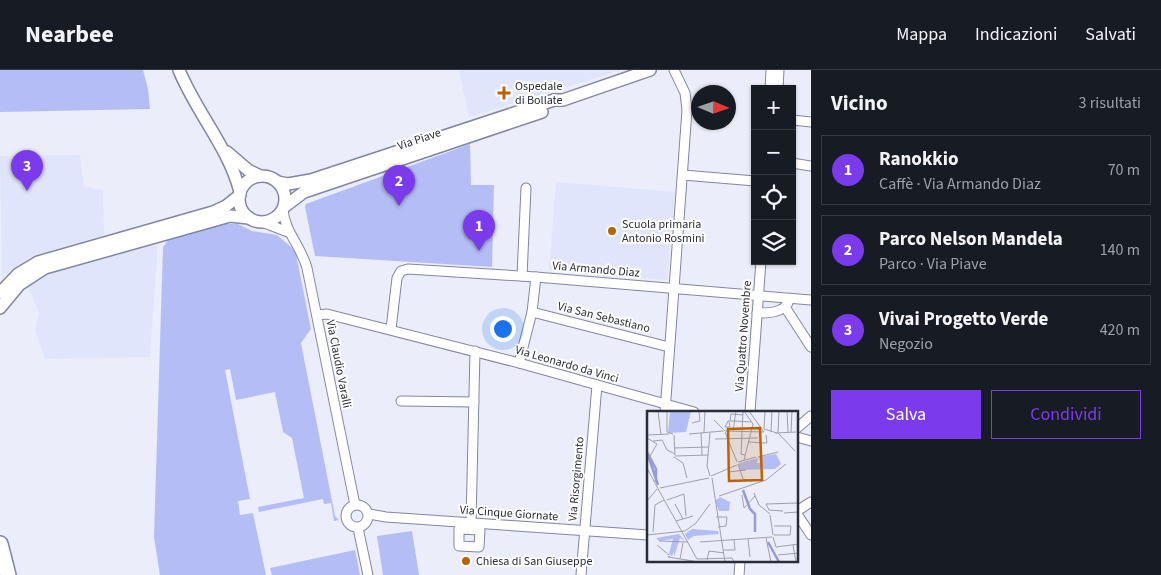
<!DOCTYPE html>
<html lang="it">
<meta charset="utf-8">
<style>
:root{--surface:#171b24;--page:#242831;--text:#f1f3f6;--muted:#9ea1a6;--line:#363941;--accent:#7c3aed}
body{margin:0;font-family:"Source Sans 3",sans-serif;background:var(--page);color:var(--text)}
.controls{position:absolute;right:15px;top:15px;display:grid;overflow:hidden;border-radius:0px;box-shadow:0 1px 4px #0004}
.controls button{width:45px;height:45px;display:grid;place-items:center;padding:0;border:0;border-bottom:1px solid var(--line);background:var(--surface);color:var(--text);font:25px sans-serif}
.compass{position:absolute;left:691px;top:15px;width:45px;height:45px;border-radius:50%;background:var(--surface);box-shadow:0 1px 4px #0004;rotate:92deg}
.you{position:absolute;left:502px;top:258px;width:18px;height:18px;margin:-12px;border:4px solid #fff;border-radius:50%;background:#1a73e8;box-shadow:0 0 0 8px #1a73e833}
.badge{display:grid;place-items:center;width:32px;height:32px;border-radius:50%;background:var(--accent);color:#fff;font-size:16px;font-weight:700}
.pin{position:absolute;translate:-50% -41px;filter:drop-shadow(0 1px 2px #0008)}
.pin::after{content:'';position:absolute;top:26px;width:18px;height:15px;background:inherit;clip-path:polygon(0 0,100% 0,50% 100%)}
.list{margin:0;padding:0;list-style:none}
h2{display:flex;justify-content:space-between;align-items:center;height:65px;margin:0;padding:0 20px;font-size:21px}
h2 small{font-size:16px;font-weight:400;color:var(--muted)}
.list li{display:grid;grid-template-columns:32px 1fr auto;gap:15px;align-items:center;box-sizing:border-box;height:70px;margin:0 10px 10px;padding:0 10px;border:1px solid var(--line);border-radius:0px}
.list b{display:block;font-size:19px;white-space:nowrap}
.list p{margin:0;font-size:16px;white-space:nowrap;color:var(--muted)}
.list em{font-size:16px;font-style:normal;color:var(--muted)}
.actions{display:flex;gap:10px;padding:15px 20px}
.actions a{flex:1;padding:11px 0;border:1px solid var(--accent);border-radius:0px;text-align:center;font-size:18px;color:var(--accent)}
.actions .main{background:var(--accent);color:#fff}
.icon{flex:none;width:28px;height:28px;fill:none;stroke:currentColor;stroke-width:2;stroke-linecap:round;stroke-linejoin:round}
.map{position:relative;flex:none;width:811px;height:505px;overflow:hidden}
header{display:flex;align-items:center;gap:30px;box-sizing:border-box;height:70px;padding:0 25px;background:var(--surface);border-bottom:1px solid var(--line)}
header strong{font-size:24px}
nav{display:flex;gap:28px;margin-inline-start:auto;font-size:18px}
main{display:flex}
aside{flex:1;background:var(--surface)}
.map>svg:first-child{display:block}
.built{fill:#e1e5fc}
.green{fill:#b5bdf6}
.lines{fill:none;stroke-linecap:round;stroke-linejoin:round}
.street-casing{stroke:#8286a3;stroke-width:11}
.secondary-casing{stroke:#8286a3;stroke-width:14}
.highway-casing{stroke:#8286a3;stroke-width:18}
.street{stroke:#fff;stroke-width:9}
.secondary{stroke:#fff;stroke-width:11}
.highway{stroke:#fff;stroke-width:15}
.poi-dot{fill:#bc6203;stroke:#fff;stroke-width:2}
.labels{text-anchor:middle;stroke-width:4;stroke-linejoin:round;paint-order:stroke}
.poi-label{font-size:12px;fill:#2a2c37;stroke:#fff;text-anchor:start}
.street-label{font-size:12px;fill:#2a2c37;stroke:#fff}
.inset-river{fill:none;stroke:#949bd5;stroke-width:2.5}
.inset-road{fill:none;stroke:#9ea0ac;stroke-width:1}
.view{fill:#bc6203;fill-opacity:0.15;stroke:#bc6203;stroke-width:2.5}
.inset-edge{fill:none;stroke:#2a2c37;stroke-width:2.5}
</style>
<header>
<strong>Nearbee</strong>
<nav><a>Mappa</a><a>Indicazioni</a><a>Salvati</a></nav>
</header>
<main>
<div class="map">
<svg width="811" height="505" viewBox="0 0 811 505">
<rect width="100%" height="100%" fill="#ebedfa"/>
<!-- built -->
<g class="built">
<path d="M459 0H621L469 47Z"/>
<path d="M80 85 84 117 103 120 104 165 29 187 2 206 0 86Z"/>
<path d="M556 112 675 122 667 210 549 200Z"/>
<path d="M158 172 150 287 45 289 35 261 39 243 27 214 35 208Z"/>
</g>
<!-- green -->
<g class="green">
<path d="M0 0H143L148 19 150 39 0 42Z"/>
<path d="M470 74 471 115H494L492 197 315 186 305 137 306 134Z"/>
<path d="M225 154H238L252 161 277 165 291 177 296 184 311 259 301 273 335 446 339 450 334 451 331 433 324 434 323 429 259 442 258 437 304 428 292 368 283 362 275 322 236 330 230 299 225 300 250 429 238 431 240 445 253 443 266 505H160L154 467 163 177 169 168Z"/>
<path d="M412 461 419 505H383L377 466Z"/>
<path d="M355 480 360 505H272L270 498Z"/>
</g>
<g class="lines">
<!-- street casing -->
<g class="street-casing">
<g id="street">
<path d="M770 19 771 0"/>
<path d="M778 19 779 0"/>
<path d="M792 50 811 52"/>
<path d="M792 93 811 96"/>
<path d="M683 105 755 111"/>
<path d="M283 140C285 162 301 176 307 198L355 435"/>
<path d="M262 152 288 162"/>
<path d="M522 206 526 118"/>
<path d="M785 237 811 277"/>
<path d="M532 242 669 277"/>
<path d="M757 243C768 243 782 243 788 233"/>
<path d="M317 245 327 244 519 293 694 342"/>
<path d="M391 259 397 208 401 201 408 199 536 207 811 230"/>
<path d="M519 293 532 242 536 207"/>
<path d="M401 331 474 332"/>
<path d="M665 342 687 40 685 23 674 0"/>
<path d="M750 342 761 191"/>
<path d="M797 358 811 346"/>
<path d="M797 367 811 371"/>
<circle cx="357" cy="446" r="11"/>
<path d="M797 441 811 432"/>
<path d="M369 444 386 447 648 465"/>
<path d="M797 444 811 465"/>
<path d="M471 453 475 281"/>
<path d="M358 458 368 505"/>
<path d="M459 459 480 460 479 477 459 476Z"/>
<path d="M581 505 597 315"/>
<path d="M739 505 740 491"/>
</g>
</g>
<!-- secondary casing -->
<g class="secondary-casing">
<g id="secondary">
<path d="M179 0C196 42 229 78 240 122"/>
<path d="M227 82 248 100 260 106"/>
<circle cx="262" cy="129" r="23"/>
<path d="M278 112 288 114 311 110 554 30H563L650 0"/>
<path d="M284 137 304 122 542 42"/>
<path d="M0 223 18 204 38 192 213 142 226 136 240 125"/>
<path d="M0 238 19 215 45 198 230 146 249 148"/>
</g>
</g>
<!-- highway casing -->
<g class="highway-casing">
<path id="highway" d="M0 474 8 505"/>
</g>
<!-- street -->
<use href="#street" class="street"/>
<!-- secondary -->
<use href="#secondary" class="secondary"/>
<!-- highway -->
<use href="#highway" class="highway"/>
</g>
<!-- markers -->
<g class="poi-dot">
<path d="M501.5 15.5h5v5h5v5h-5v5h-5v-5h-5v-5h5z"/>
<circle cx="612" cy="161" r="5"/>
<circle cx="466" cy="491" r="5"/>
</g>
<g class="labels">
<!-- poi labels -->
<g class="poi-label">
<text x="515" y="20">Ospedale<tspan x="515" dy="14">di Bollate</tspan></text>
<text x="622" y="158">Scuola primaria<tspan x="622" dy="14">Antonio Rosmini</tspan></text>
<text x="476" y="495">Chiesa di San Giuseppe</text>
</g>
<!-- street labels -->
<g class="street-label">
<text transform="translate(419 69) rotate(-19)" y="4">Via Piave</text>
<text transform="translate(596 199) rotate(5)" y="4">Via Armando Diaz</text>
<text transform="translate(604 247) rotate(14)" y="4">Via San Sebastiano</text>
<text transform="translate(743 266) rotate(-86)" y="4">Via Quattro Novembre</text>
<text transform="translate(339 294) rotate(79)" y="4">Via Claudio Varalli</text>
<text transform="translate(567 294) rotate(16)" y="4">Via Leonardo da Vinci</text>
<text transform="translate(576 409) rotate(-85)" y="4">Via Risorgimento</text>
<text transform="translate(509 443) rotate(4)" y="4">Via Cinque Giornate</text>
</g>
</g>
<!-- overview -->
<g transform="translate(647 341)">
<rect width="151" height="151" fill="#ebedfa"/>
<path d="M23 0H44L39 21 21 22ZM129 43 134 53 128 58 93 59 92 55V52L111 47 110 52H113L112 46ZM73 86 83 91 82 100H72L68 90ZM45 118 71 120 72 123 47 125 41 129 38 123ZM32 123 38 130 33 127 27 146V141L25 145 22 143 26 128 12 130 9 127Z" fill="#b5bdf6"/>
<path class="inset-river" d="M0 41 9 58V71M0 41 11 74M96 79 103 98 108 103V121M121 131 132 151"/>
<path class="inset-road" d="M11 0 14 24M20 0V21L26 23M97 0 106 13 97 49M102 0 117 21M118 0 117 18 130 22M140 0 141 21M96 1 94 43 98 44M67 9 78 20 117 21M81 10H82L83 16H78ZM88 10H83L84 3 96 4M88 10 104 11M45 12 53 10 52 0M86 20 89 0M78 21 90 51M124 21 125 0M131 21 132 0M144 21 145 0M54 22 55 44M57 22 58 0M128 22 149 21M131 22 148 40M42 23 76 20M0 24 22 23M27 24 28 44M0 27 10 33 3 45M68 28 111 27M6 30 15 29 20 39 28 43M101 31 120 32 119 24M27 37 61 36M28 45 61 44M27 46 36 52 40 67M111 46 131 41M91 51 109 46M91 53 96 68 105 70M0 57 9 74M81 61 99 59M63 65 60 55 63 22M64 65 90 54M65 67 78 151M9 74 50 148M13 77 62 67M107 82 112 94 123 103M95 84 97 97 108 85M72 85 119 69 139 53M20 89 37 83 39 105M0 90 10 78M28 93 36 108M136 100 122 99 119 93 152 92M137 102 152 101M123 104 126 124M69 106H80L79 115 71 116M29 110 46 105M127 115H144M6 121 8 94 17 89M0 124 38 120 49 112 63 93M127 124H143L144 115M126 126 129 136 152 133M119 127 124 151M101 128 103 146M12 130 41 131M53 131 125 126M10 134 22 144M146 134 149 151M77 139H88L87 129M131 144 152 142M23 145 21 146 52 151M33 148 36 132M50 148 85 147 87 151M60 149 62 140 77 142"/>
<path class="view" d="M113 17 115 69 82 70 81 18Z"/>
<rect width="151" height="151" class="inset-edge"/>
</g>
</svg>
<div class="controls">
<button>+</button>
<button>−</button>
<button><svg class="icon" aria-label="locate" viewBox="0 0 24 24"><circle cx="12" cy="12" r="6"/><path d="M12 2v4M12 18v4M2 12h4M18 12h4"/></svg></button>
<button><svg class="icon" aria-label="layers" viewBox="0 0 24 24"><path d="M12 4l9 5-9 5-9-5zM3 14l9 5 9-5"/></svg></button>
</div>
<svg class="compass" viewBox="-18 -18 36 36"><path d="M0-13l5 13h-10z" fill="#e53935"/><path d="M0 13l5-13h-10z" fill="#9ea1a6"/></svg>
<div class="you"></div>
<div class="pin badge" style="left:479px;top:181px">1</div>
<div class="pin badge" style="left:399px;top:136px">2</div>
<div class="pin badge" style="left:27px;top:121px">3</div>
</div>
<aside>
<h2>Vicino<small>3 risultati</small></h2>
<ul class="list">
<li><span class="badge">1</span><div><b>Ranokkio</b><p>Caffè · Via Armando Diaz</p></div><em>70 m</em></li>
<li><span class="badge">2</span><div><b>Parco Nelson Mandela</b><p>Parco · Via Piave</p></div><em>140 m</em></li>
<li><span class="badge">3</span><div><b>Vivai Progetto Verde</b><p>Negozio</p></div><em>420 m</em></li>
</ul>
<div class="actions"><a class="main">Salva</a><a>Condividi</a></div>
</aside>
</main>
